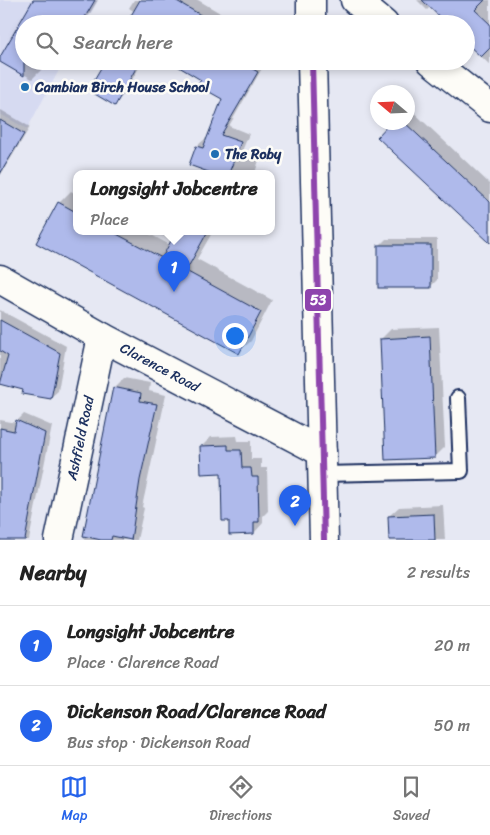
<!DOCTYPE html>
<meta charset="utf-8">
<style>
:root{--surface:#fff;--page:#f6f6f6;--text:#222;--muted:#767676;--line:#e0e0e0;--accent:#2563eb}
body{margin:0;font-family:Sriracha,sans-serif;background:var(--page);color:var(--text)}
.compass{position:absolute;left:370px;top:85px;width:45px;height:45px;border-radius:50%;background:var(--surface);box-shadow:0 2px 8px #0003;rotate:289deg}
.you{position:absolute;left:234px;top:335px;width:18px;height:18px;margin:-12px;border:4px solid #fff;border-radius:50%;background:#1a73e8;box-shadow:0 0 0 8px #1a73e833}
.badge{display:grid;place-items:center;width:32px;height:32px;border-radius:50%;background:var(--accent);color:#fff;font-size:16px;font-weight:700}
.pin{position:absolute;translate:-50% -41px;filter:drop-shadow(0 1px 2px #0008)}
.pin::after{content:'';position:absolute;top:26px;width:18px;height:15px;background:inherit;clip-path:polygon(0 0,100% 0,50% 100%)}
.popup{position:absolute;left:73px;top:170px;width:202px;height:65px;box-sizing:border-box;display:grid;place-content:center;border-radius:10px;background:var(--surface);filter:drop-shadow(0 1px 4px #0005);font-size:16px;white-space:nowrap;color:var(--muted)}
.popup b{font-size:19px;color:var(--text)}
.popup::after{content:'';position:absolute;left:50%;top:100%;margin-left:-10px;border:10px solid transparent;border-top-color:var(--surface)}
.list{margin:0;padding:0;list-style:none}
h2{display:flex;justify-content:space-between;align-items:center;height:65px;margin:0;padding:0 20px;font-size:21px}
h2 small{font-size:16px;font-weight:400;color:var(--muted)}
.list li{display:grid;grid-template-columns:32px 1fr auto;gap:15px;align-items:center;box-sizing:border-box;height:80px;padding:0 20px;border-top:1px solid var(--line)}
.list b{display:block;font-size:19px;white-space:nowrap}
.list p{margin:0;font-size:16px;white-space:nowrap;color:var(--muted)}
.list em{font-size:16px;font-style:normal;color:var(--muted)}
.icon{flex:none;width:28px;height:28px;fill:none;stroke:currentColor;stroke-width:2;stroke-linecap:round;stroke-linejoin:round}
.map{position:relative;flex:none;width:490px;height:540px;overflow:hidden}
.search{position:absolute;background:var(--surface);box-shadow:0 2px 8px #0003;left:15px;right:15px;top:15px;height:55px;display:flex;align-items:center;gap:12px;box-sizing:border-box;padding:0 18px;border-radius:28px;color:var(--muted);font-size:19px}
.sheet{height:225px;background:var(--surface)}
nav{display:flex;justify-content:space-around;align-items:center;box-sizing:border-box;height:70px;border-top:1px solid var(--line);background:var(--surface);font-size:14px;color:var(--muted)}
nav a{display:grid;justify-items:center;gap:2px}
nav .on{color:var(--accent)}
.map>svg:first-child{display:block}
.built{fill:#d6daf1}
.shadow{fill:#0003}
.building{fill:#afbaeb;stroke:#1b2f5e}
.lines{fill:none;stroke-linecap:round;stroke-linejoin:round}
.lane-casing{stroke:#1b2f5e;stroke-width:18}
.street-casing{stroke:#1b2f5e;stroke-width:31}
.highway-casing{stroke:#1b2f5e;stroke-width:31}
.lane{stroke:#fdfcf7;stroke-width:14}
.street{stroke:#fdfcf7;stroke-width:28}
.highway{stroke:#fdfcf7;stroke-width:28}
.bus-1-casing{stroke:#fdfcf7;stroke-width:10}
.bus-1{stroke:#8e44ad;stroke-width:6}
.poi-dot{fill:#1f6fb2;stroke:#fdfcf7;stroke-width:2}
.labels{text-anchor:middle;stroke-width:5;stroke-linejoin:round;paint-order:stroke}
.poi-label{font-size:14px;font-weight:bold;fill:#1b2f5e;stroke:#fdfcf7;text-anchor:start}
.street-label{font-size:14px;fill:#1b2f5e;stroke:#fdfcf7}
.line-badge{stroke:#fdfcf7;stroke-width:2}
.badge-label{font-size:14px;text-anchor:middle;font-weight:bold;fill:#fff}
</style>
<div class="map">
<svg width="490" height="540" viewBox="0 0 490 540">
<rect width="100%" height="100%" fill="#e6e8f3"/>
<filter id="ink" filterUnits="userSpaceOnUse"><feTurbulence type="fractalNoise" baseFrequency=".02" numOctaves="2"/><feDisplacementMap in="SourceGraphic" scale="10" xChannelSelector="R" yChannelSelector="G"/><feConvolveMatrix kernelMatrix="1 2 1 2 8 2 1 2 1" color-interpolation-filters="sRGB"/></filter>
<g filter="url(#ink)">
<!-- built -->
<path class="built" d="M0 0H98L85 24H24V61H64L27 129 0 114Z"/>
<!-- shadow -->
<g class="shadow">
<path d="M34 0H98L89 15 81 24H24V61H47L42 69 32 79 0 60Z"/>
<path d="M134 0H198L232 20 230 24H128L135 12 129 8Z"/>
<path d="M417 0H490V65L466 42V24L430 7 427 10Z"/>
<path d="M106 61H143L123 95 115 104Z"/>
<path d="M171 61H262L265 63 229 126 249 134 242 151 260 157 255 173H215L190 165 197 146 206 138 208 139 223 99 202 79Z"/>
<path d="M408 107 490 184V241L392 122H408Z"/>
<path d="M1 110 30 127 0 176V111Z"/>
<path d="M71 191 76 194V231H144L170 245 178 231H213L197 259 272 300 251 341 239 352 37 243 59 203Z"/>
<path d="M386 239H437V280L430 287 379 246Z"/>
<path d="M0 310 66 346 58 391 51 397 0 383Z"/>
<path d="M439 327 445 447 435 457 381 339 391 329Z"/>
<path d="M124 378 150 383 149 391 166 395 142 507 144 508 137 540H84L114 388Z"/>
<path d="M24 414 52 426 29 540H0V420L17 423 18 420Z"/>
<path d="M237 436 238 441H251V459H261V468H267L268 511 263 516V523L254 533 230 520 222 472 201 447 211 437Z"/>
<path d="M443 505 445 540H390L389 516 399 507Z"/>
</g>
<!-- building -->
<g class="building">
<path d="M33 0H95L81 24H24V76L0 62V57Z"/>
<path d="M140 0H175L216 24H126Z"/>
<path d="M422 0H485L475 10 490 24V48L481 57 466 43V24H447Z"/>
<path d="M105 61H140L115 106 88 90Z"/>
<path d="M169 61H239L258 72 221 135 241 142 229 173H211L189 165 196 146 203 148 222 99 197 85 201 80Z"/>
<path d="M0 120 24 134 0 174Z"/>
<path d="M391 122H404L490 202V243L377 137Z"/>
<path d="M58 202 76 212V231H111L162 258 176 231H208L186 271 261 312 239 354 36 243Z"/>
<rect x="378" y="245" width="53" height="43"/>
<path d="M0 320 60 353 51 399 22 394 23 390 0 384 8 356 0 351Z"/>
<path d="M430 336 435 458 385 460 380 339Z"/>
<path d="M113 387 141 393 140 401 157 404 140 480 131 540 112 536 111 540H101L83 536Z"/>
<path d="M16 420 45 433 25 540H0V428L14 431Z"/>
<path d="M228 445V450H241L242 468H251L252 477H258L259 522H254V534L229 535V521H222L221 473 201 474 200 446Z"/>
<path d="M434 514 435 540H389L388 516Z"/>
</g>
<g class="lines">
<!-- lane casing -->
<g class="lane-casing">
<path id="lane" d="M322 474 461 471 458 398"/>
</g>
<!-- street casing -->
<g class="street-casing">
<g id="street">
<path d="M355 0 384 24"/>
<path d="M431 61 490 108"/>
<path d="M0 279 102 337 322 452"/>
<path d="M59 540 102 337"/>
</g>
</g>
<!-- highway casing -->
<g class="highway-casing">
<g id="highway">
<path d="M311 0V24"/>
<path d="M312 61 324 540"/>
</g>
</g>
<!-- lane -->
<use href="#lane" class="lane"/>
<!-- street -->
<use href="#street" class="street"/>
<!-- highway -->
<use href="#highway" class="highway"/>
<!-- bus-1 casing -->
<g class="bus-1-casing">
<path id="bus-1" d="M312 61 324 540"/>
</g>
<!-- bus-1 -->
<use href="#bus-1" class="bus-1"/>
</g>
</g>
<!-- markers -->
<g class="poi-dot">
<circle cx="25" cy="87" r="5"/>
<circle cx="215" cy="154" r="5"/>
</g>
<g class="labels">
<!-- poi labels -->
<g class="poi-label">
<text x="35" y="92">Cambian Birch House School</text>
<text x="225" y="159">The Roby</text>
</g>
<!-- street labels -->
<g class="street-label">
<text transform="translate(160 367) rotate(28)" y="5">Clarence Road</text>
<text transform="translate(80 438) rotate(-78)" y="5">Ashfield Road</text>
</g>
</g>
<rect class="line-badge" x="304" y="288" width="28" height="24" rx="5" fill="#8e44ad"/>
<g class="badge-label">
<text x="318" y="305">53</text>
</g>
</svg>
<svg class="compass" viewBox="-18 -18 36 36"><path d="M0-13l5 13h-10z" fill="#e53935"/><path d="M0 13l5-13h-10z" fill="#767676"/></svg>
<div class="you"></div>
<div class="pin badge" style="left:174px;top:292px">1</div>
<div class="popup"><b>Longsight Jobcentre</b>Place</div>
<div class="pin badge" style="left:295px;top:526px">2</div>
<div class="search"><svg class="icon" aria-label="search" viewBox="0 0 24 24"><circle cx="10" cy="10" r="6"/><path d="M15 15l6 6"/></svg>Search here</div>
</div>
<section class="sheet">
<h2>Nearby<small>2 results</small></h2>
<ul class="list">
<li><span class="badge">1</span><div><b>Longsight Jobcentre</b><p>Place · Clarence Road</p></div><em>20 m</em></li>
<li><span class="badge">2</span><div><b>Dickenson Road/Clarence Road</b><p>Bus stop · Dickenson Road</p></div><em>50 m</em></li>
</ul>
</section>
<nav>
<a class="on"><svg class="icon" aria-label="map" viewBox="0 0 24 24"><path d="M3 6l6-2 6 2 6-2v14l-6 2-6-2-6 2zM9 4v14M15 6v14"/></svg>Map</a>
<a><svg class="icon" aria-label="directions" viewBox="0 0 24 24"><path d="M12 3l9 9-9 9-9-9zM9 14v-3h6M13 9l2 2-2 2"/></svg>Directions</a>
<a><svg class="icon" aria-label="saved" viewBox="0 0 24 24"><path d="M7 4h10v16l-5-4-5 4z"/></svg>Saved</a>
</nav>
